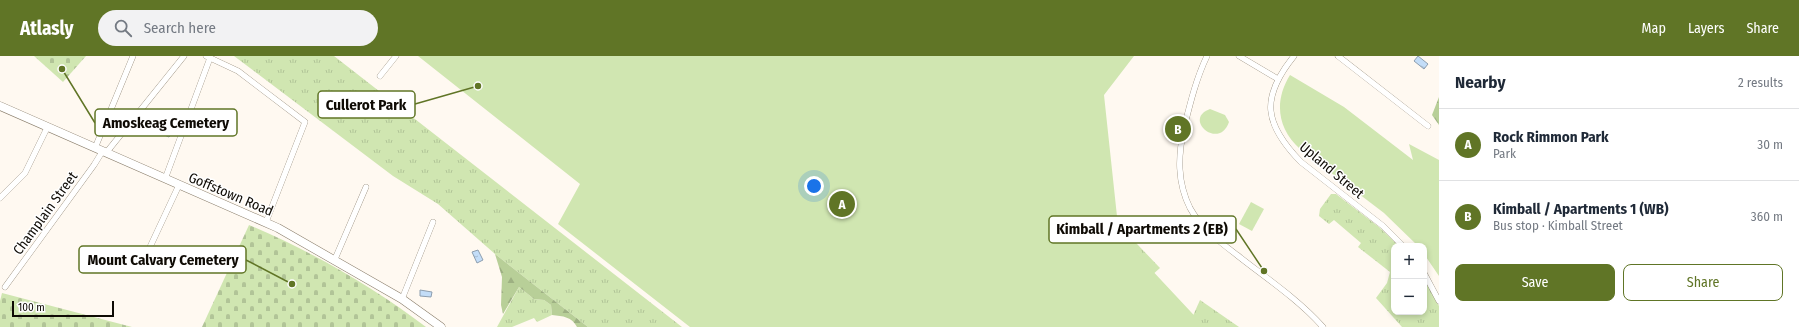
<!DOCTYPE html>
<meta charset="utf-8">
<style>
:root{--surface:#fff;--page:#f2f2f3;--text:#1f2937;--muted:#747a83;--line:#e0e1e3;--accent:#607526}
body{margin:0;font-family:"Fira Sans Condensed",sans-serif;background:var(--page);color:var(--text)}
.controls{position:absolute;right:12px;bottom:12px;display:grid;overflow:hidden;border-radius:8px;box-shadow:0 2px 6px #0003}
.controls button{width:36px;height:36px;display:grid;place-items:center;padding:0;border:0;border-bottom:1px solid var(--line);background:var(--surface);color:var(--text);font:20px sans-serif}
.scale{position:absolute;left:12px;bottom:10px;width:102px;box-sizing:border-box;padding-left:4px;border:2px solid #0f0b05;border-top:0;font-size:11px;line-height:14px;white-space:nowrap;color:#0f0b05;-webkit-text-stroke:3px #fff;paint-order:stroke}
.you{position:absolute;left:814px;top:130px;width:14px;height:14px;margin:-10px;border:3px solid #fff;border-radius:50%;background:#1a73e8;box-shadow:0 0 0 6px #1a73e833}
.badge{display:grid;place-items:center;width:26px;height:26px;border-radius:50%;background:var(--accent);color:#fff;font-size:13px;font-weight:700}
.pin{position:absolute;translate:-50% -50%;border:2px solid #fff;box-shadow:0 1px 4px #0006}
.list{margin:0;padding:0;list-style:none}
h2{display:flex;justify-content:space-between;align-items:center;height:52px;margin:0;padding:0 16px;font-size:17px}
h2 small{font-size:13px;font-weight:400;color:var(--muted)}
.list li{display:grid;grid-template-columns:26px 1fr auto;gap:12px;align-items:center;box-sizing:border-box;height:72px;padding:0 16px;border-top:1px solid var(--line)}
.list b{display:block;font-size:15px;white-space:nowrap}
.list p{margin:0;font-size:13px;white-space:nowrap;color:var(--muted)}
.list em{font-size:13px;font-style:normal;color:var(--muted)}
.actions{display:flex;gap:8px;padding:12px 16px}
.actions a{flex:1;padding:9px 0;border:1px solid var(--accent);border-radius:8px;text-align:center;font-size:14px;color:var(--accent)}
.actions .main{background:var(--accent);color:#fff}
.icon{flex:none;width:22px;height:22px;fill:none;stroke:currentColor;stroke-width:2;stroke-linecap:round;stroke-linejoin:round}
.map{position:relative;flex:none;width:1439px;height:271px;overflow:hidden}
header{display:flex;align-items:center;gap:24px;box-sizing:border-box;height:56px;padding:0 20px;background:var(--accent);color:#fff}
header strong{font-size:19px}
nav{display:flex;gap:22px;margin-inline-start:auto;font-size:14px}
.search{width:280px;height:36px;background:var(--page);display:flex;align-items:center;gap:10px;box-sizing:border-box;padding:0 14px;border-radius:22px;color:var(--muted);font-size:15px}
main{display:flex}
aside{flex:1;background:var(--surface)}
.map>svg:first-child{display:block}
.grass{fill:url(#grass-tufts)}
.forest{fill:url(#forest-firs)}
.cemetery{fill:url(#cemetery-stones)}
.green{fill:#d0e6b1}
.water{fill:url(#water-ripples);stroke:#8d9eaf}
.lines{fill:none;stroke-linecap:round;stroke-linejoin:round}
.minor-casing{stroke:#877b68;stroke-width:6}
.secondary-casing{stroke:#877b68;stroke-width:9}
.minor{stroke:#fff;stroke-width:5.5}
.secondary{stroke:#fff;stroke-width:8}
.labels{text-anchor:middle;stroke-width:3;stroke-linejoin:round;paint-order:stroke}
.street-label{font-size:14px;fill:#0f0b05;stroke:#fff}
.leader{fill:none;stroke:#607526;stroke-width:1.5}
.callout-dot{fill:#607526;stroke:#fff;stroke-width:1.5}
.callout{fill:#fff;stroke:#607526;stroke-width:1.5}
.callout-label{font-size:15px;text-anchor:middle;font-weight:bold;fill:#0f0b05}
</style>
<header>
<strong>Atlasly</strong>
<div class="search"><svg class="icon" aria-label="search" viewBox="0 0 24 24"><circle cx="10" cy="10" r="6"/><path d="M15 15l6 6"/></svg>Search here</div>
<nav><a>Map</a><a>Layers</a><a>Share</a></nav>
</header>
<main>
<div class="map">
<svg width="1439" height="271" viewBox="0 0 1439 271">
<defs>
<pattern id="grass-tufts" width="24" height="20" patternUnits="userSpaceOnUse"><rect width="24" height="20" fill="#d0e6b1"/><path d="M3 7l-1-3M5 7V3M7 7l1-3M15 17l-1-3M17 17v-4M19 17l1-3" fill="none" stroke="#b1c497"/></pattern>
<pattern id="forest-firs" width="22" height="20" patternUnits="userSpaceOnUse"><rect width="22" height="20" fill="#b8cf98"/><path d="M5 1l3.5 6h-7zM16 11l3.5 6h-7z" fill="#9db082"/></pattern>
<pattern id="cemetery-stones" width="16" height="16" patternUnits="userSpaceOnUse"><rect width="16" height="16" fill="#d0e6b1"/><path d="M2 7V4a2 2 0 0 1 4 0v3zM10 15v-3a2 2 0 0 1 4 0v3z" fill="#b1c497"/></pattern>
<pattern id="water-ripples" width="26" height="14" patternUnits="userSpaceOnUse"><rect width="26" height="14" fill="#c3ddf8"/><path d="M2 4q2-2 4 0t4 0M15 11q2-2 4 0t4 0" fill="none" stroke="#a6bcd3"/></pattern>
</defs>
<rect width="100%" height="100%" fill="#fff9f1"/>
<!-- grass -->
<g class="grass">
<path d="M234 0H334L682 271H588L495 198 438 148 393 120Z"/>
<path d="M1331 138H1336L1379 171 1399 190H1394V256H1424V222L1439 250V271H1402L1376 242 1387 227 1390 216 1358 191 1361 187 1334 164 1329 168 1319 160 1320 153Z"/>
<path d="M1115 165 1160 212 1141 229 1120 211Z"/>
<path d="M519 231 534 243 544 244 551 249 552 259 537 266 534 262 512 271H497Z"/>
<path d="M1200 244 1239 271H1188Z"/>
</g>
<!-- forest -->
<g class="forest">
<path d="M1439 41V69L1432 59Z"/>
<path d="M495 198 588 271H577C572 261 563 260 552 259L551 249 544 244 534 243 519 231 503 258 501 249 502 221Z"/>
</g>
<!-- cemetery -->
<g class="cemetery">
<path d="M34 0H86L63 26Z"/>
<path d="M249 169C311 195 372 230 426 271H202Z"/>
<path d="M2 237 132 271H0V245Z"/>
</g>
<!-- green -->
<g class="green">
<path d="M418 0H1134L1104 39 1119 179 1205 271H690L558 168 580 128Z"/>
<path d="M1290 19 1344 51 1413 104 1409 88 1439 104V220L1424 198V190H1418L1384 157 1300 93C1277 72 1274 45 1290 19Z"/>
<path d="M1210 53 1225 59 1229 66C1219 95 1182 63 1210 53Z"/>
<path d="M1251 146 1264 153 1252 175 1239 168Z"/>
</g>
<!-- water -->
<g class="water">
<path d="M1418 0 1428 8 1424 13 1414 5Z"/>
<path d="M162 74H170L173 77 169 81 160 77Z"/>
<path d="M478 194 483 204 477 207 472 196Z"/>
<path d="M420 234 432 236 431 241 420 240Z"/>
</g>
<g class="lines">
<!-- minor casing -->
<g class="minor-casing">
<g id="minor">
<path d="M206 0 238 15 305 66 266 166"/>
<path d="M1207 0C1196 23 1190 48 1184 72 1178 100 1177 126 1190 152 1201 172 1220 186 1237 199 1266 222 1298 243 1323 271"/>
<path d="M1239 0 1278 23"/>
<path d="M1294 0C1260 42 1264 68 1301 106L1383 170 1403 190"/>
<path d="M1338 0 1428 70"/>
<path d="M380 20 396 0"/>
<path d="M95 92 133 0"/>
<path d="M106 97 184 0"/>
<path d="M165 123 210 2"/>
<path d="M0 142 25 117 47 72"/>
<path d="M150 191 179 129"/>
<path d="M335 203 366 131"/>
<path d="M1424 217 1439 245"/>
<path d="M5 231 94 109 102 96"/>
<path d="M402 243 433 166"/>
</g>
</g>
<!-- secondary casing -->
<g class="secondary-casing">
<path id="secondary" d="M0 50 278 172 402 243 441 271"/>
</g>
<!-- minor -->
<use href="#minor" class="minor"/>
<!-- secondary -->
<use href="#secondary" class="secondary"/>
</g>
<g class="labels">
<!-- street labels -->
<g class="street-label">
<text transform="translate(1332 114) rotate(40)" y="5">Upland Street</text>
<text transform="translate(231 138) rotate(23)" y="5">Goffstown Road</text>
<text transform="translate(45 157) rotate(-54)" y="5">Champlain Street</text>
</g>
</g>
<!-- callouts -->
<path class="leader" d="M478 30L415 48M62 13L95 67M1264 215L1236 173M292 228L246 204"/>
<g class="callout-dot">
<circle cx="478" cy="30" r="4"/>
<circle cx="62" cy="13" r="4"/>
<circle cx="1264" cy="215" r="4"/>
<circle cx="292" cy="228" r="4"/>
</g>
<g class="callout">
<rect x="318" y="35" width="97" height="27" rx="4"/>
<rect x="95" y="53" width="142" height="27" rx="4"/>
<rect x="1049" y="160" width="187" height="27" rx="4"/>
<rect x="79" y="190" width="167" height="27" rx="4"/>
</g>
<g class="callout-label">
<text x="366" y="54">Cullerot Park</text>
<text x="166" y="72">Amoskeag Cemetery</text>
<text x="1142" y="178">Kimball / Apartments 2 (EB)</text>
<text x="163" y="209">Mount Calvary Cemetery</text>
</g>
</svg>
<div class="controls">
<button>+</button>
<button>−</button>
</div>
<div class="scale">100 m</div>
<div class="you"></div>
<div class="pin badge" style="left:842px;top:148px">A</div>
<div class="pin badge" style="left:1178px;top:73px">B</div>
</div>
<aside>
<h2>Nearby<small>2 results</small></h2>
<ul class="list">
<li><span class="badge">A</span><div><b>Rock Rimmon Park</b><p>Park</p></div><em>30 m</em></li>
<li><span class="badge">B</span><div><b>Kimball / Apartments 1 (WB)</b><p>Bus stop · Kimball Street</p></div><em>360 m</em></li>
</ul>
<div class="actions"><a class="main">Save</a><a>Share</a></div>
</aside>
</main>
